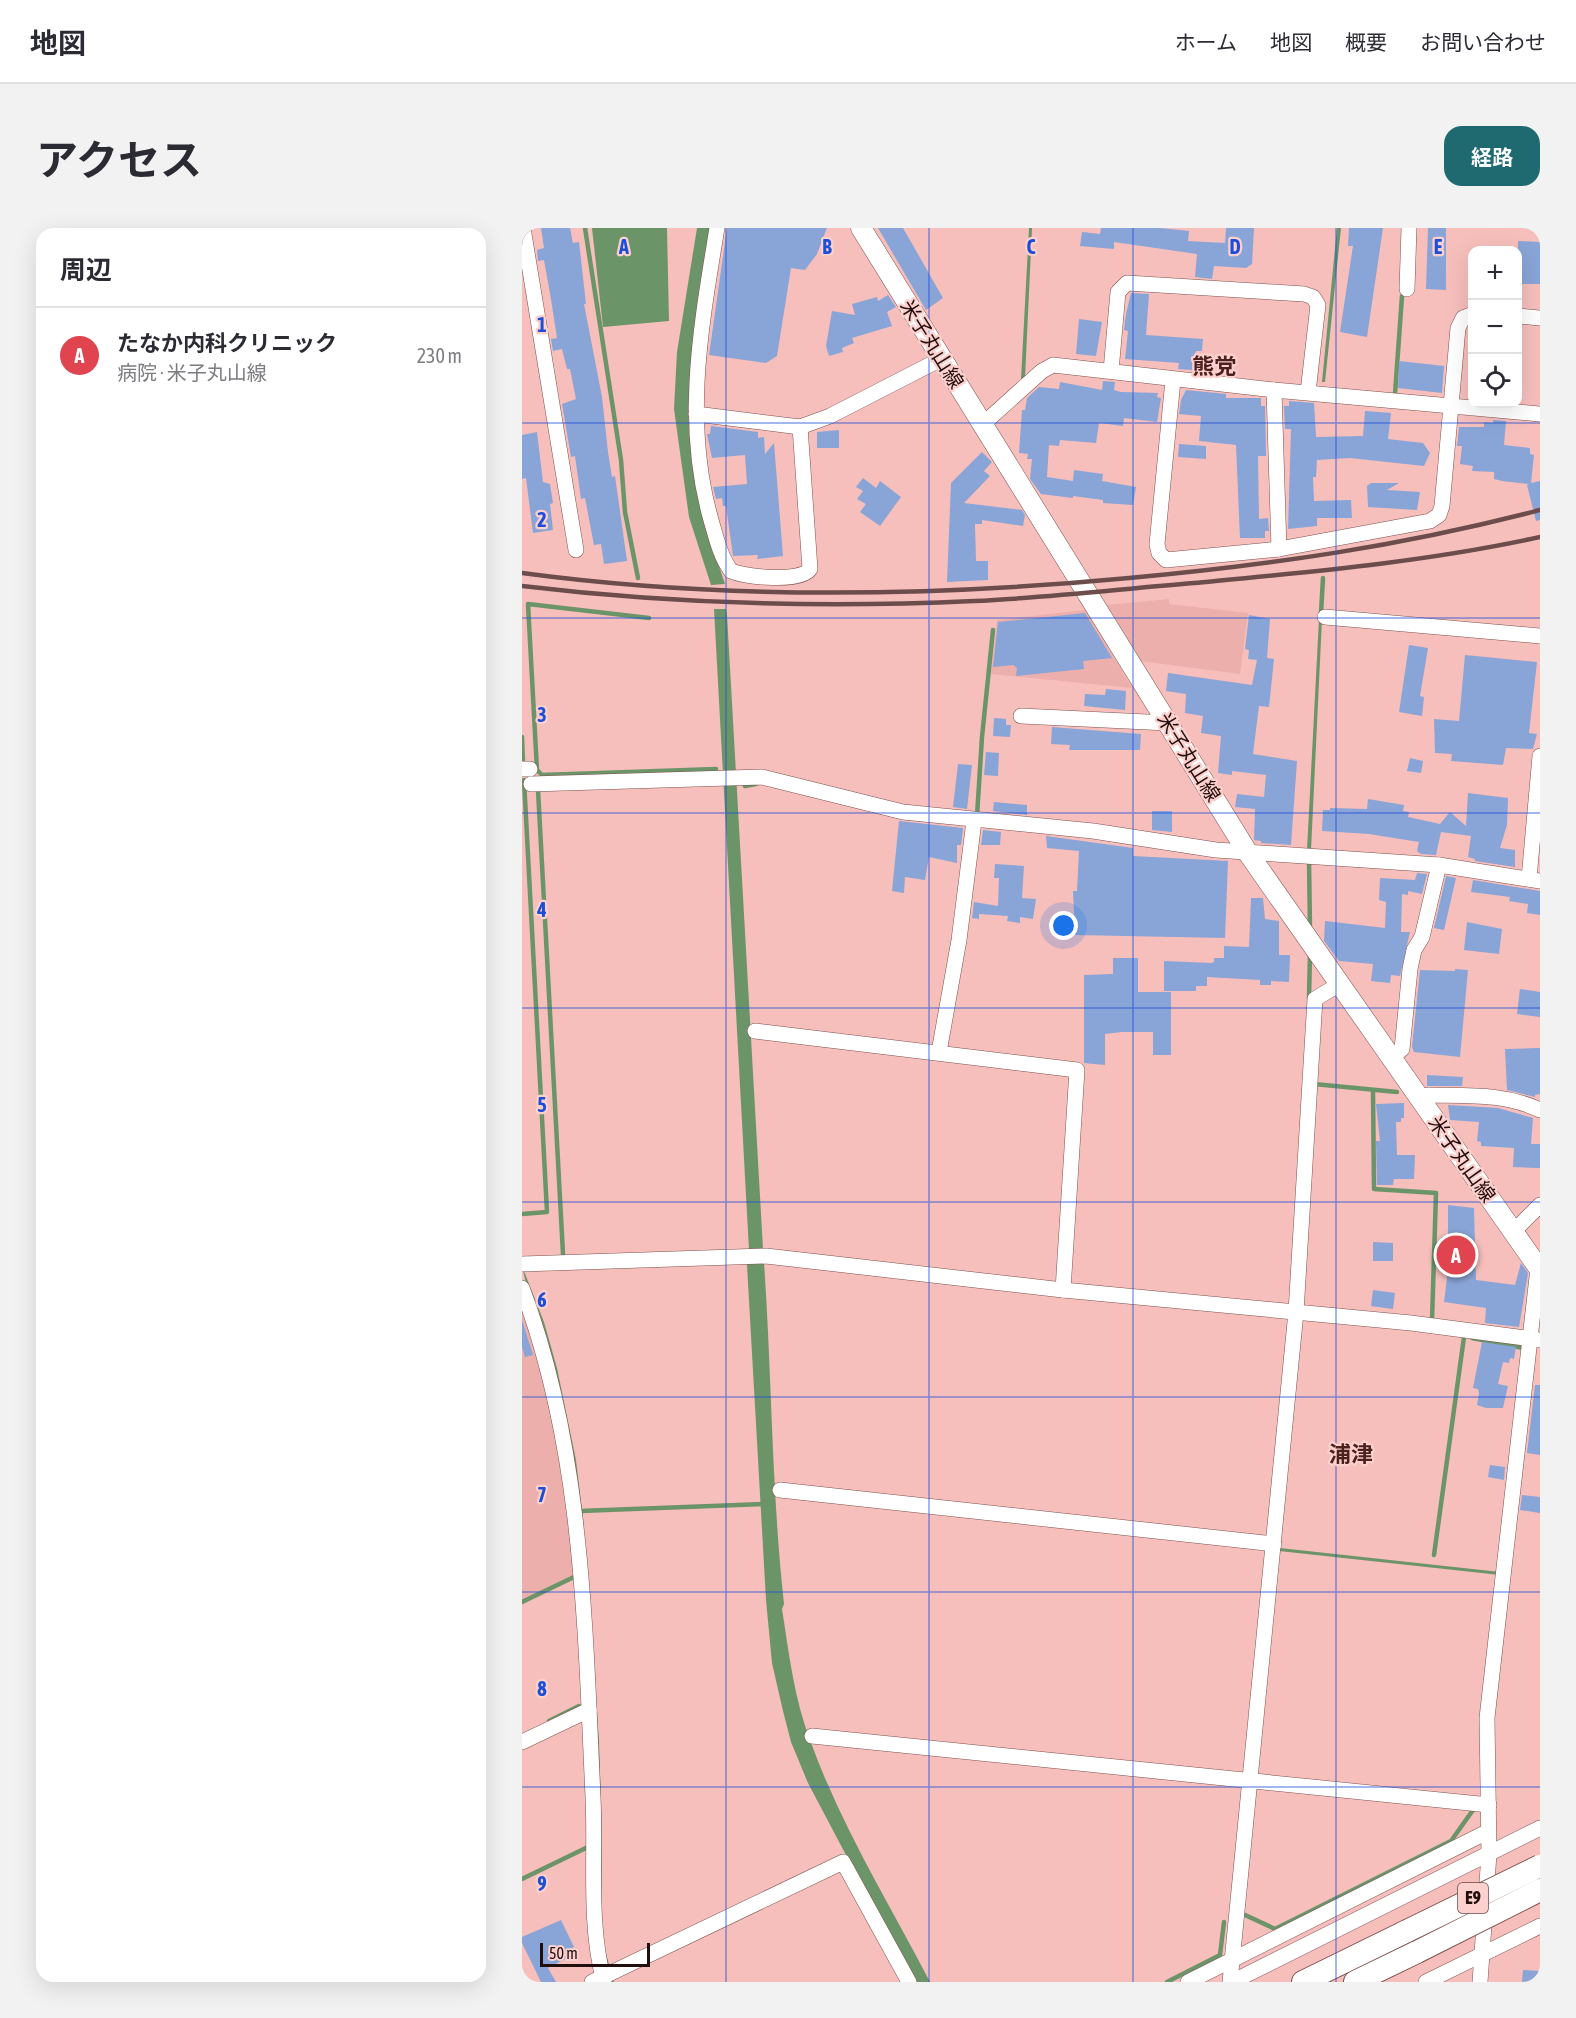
<!DOCTYPE html>
<html lang="ja">
<meta charset="utf-8">
<style>
:root{--surface:#fff;--page:#f2f2f3;--text:#2b2b33;--muted:#7c7c81;--line:#e1e1e2;--accent:#1e6a70}
body{margin:0;font-family:"Asap Condensed","Noto Sans JP",sans-serif;background:var(--page);color:var(--text)}
.controls{position:absolute;right:18px;top:18px;display:grid;overflow:hidden;border-radius:12px;box-shadow:0 6px 24px #0002}
.controls button{width:54px;height:54px;display:grid;place-items:center;padding:0;border:0;border-bottom:2px solid var(--line);background:var(--surface);color:var(--text);font:30px sans-serif}
.scale{position:absolute;left:18px;bottom:15px;width:110px;box-sizing:border-box;padding-left:6px;border:3px solid #210e0d;border-top:0;font-size:16px;line-height:21px;white-space:nowrap;color:#210e0d;-webkit-text-stroke:4px #fcd0cc;paint-order:stroke}
.you{position:absolute;left:542px;top:698px;width:21px;height:21px;margin:-15px;border:4px solid #fff;border-radius:50%;background:#1a73e8;box-shadow:0 0 0 9px #1a73e833}
.badge{display:grid;place-items:center;width:39px;height:39px;border-radius:50%;background:var(--accent);color:#fff;font-size:20px;font-weight:700}
.pin{position:absolute;translate:-50% -50%;border:3px solid #fff;box-shadow:0 2px 6px #0006}
.list{margin:0;padding:0;list-style:none}
h2{display:flex;justify-content:space-between;align-items:center;height:78px;margin:0;padding:0 24px;font-size:26px}
h2 small{font-size:20px;font-weight:400;color:var(--muted)}
.list li{display:grid;grid-template-columns:39px 1fr auto;gap:18px;align-items:center;box-sizing:border-box;height:96px;padding:0 24px;border-top:2px solid var(--line)}
.list b{display:block;font-size:22px;white-space:nowrap}
.list p{margin:0;font-size:20px;white-space:nowrap;color:var(--muted)}
.list em{font-size:20px;font-style:normal;color:var(--muted)}
.icon{flex:none;width:33px;height:33px;fill:none;stroke:currentColor;stroke-width:2;stroke-linecap:round;stroke-linejoin:round}
.map{position:relative;flex:none;width:1018px;height:1754px;overflow:hidden;border-radius:18px}
header{display:flex;align-items:center;gap:36px;box-sizing:border-box;height:84px;padding:0 30px;background:var(--surface);border-bottom:2px solid var(--line)}
header strong{font-size:28px}
nav{display:flex;gap:33px;margin-inline-start:auto;font-size:21px}
.intro{display:flex;align-items:center;justify-content:space-between;box-sizing:border-box;height:144px;padding:0 36px}
h1{margin:0;font-size:42px}
.button{padding:15px 27px;border-radius:18px;background:var(--accent);color:#fff;font-size:21px;font-weight:700}
main{display:flex;gap:36px;padding:0 36px}
aside{flex:1;background:var(--surface);border-radius:18px;box-shadow:0 6px 24px #0002}
.map>svg:first-child{display:block}
.built{fill:#edafab}
.water{fill:#6b9468}
.lines{fill:none;stroke-linecap:round;stroke-linejoin:round}
.stream{stroke:#6b9468;stroke-width:4.5}
.building{fill:#89a4d7}
.minor-casing{stroke:#7f514e;stroke-width:16}
.major-casing{stroke:#7f514e;stroke-width:21}
.highway-casing{stroke:#7f514e;stroke-width:24}
.minor{stroke:#fff;stroke-width:15}
.major{stroke:#fff;stroke-width:20}
.highway{stroke:#fff;stroke-width:22}
.rail{stroke:#6c4d4b;stroke-width:4.5}
.highway-bridge-casing{stroke:#7f514e;stroke-width:24;stroke-linecap:butt}
.highway-bridge{stroke:#fff;stroke-width:22}
.grid{fill:none;stroke:#1d4ed8;stroke-width:1.5;stroke-opacity:0.55}
.labels{text-anchor:middle;stroke-width:4.5;stroke-linejoin:round;paint-order:stroke}
.shield{fill:#fcd0cc;stroke:#634846;stroke-width:1.5}
.shield-label{font-size:18px;font-weight:bold;fill:#210e0d}
.street-label{font-size:20px;fill:#210e0d;stroke:#fcd0cc}
.quarter-label{font-size:22px;font-weight:bold;fill:#4b2120;stroke:#fcd0cc}
.grid-label{font-size:20px;text-anchor:middle;font-weight:bold;fill:#1d4ed8;stroke:#fcd0cc;stroke-width:4.5;stroke-linejoin:round;paint-order:stroke}
</style>
<header>
<strong>地図</strong>
<nav><a>ホーム</a><a>地図</a><a>概要</a><a>お問い合わせ</a></nav>
</header>
<div class="intro"><h1>アクセス</h1><a class="button">経路</a></div>
<main>
<aside>
<h2>周辺<small></small></h2>
<ul class="list">
<li><span class="badge" style="background:#e0444e">A</span><div><b>たなか内科クリニック</b><p>病院 · 米子丸山線</p></div><em>230 m</em></li>
</ul>
</aside>
<div class="map">
<svg width="1018" height="1754" viewBox="0 0 1018 1754">
<rect width="100%" height="100%" fill="#f6bfbc"/>
<!-- built -->
<g class="built">
<path d="M647 371V376L726 385 718 446 618 433 584 377Z"/>
<path d="M564 382 610 460 469 446 475 392Z"/>
<path d="M0 1071 33 1179 54 1347 0 1373Z"/>
</g>
<!-- water -->
<g class="water">
<path d="M70 0H145L147 93 81 99Z"/>
<path d="M175 0H188L173 97 166 180 168 212 191 321 203 356 189 357 167 289 152 181 155 124Z"/>
<path d="M507 0H510L503 150 499 151Z"/>
<path d="M815 0H819L803 154H800Z"/>
<path d="M192 381H204L205 387 241 1021C250 1139 249 1258 262 1376L260 1381C267 1425 272 1470 288 1512 318 1596 367 1675 408 1754H391L286 1555 269 1514 261 1483 250 1435 244 1372 225 1037 227 1022Z"/>
<path d="M797 391H800L789 622H785Z"/>
<path d="M0 1038 22 1094 35 1140 54 1232 61 1290 77 1513 80 1608 79 1708 92 1754H88L80 1729 57 1289Z"/>
<path d="M758 1320 978 1344V1347L757 1323Z"/>
</g>
<g class="lines">
<!-- stream -->
<g class="stream">
<path d="M63 0 99 232 103 284 116 350"/>
<path d="M873 166 880 68"/>
<path d="M799 385 801 350"/>
<path d="M127 390 6 376 15 542 20 547 194 541"/>
<path d="M0 509 1 535"/>
<path d="M223 558 234 556"/>
<path d="M16 562 41 1026"/>
<path d="M455 588 460 509 471 402"/>
<path d="M787 632 788 702"/>
<path d="M787 771 788 725"/>
<path d="M792 856 875 864"/>
<path d="M851 862 852 961 914 965 910 1093"/>
<path d="M0 986 25 984 2 552"/>
<path d="M950 1110 1001 1120"/>
<path d="M58 1283 245 1276"/>
<path d="M912 1327 942 1109"/>
<path d="M0 1374 52 1349"/>
<path d="M27 1493 57 1478"/>
<path d="M0 1651 68 1618"/>
<path d="M721 1686 753 1701 929 1613 951 1582 949 1581"/>
<path d="M645 1754 698 1727 702 1694"/>
</g>
</g>
<!-- building -->
<g class="building">
<path d="M19 0H48L51 15 57 14 64 76H62L80 169 86 224 90 249 93 248 105 333 82 336 79 316 72 317 63 270 59 271 53 228 49 229 40 176 54 171 48 141H45L40 121 31 123 29 111 35 110 29 71 22 32 16 33 15 22 22 20Z"/>
<path d="M205 0H305L295 26 283 42 269 40 255 128 244 135 187 127Z"/>
<path d="M356 0H381L421 70 404 82Z"/>
<path d="M579 0H638L667 3 666 13 703 15 704 0H732L730 36 724 40 692 38 690 51 673 49 675 26 592 14V21L558 18 560 4 578 6Z"/>
<path d="M827 0H861L845 109 818 104 831 18H826Z"/>
<path d="M906 0H924V62L904 61Z"/>
<path d="M996 13 1018 14V56H1000V51H996Z"/>
<path d="M609 65 627 66 624 107 681 111 680 123H674L670 142 656 141 657 135 603 131 606 103 602 102 604 86Z"/>
<path d="M366 67 374 79 365 84 370 98 330 110 332 115 320 120 321 124 307 128 304 118 310 83 333 87 330 76 355 69 356 73Z"/>
<path d="M557 91 580 94 574 128 554 126Z"/>
<path d="M877 133 922 138 920 165 876 160Z"/>
<path d="M581 153 593 154 592 162 599 164 636 165 635 169 639 170 635 194 602 190 601 198 577 195 574 215 538 212 537 218 527 217 525 249 551 253 552 242 581 246 580 253 614 259 611 277 581 275V272L551 268V270L519 266 508 251 510 231H505L506 226 497 225 500 182H503L505 170 517 159 537 161 538 154 580 162Z"/>
<path d="M664 162 704 166V170H739V178H743L744 228H736L737 291 746 290 747 303H743V310H718L714 217 677 213 679 188 657 186 659 172Z"/>
<path d="M767 173 792 175 794 209 841 208 843 183 869 185 866 211 901 215 908 225 902 238 828 230 795 232 794 249H791L792 273 829 272 830 290H795V298L766 301 769 201H763L762 178H767Z"/>
<path d="M971 192 984 193 982 217 1008 220V226L1012 227 1009 255 1018 253V292L1014 293 1005 257 1007 256 980 253 972 251V244L950 243 951 238 938 236 940 218H935L937 199H962V194L971 195Z"/>
<path d="M189 198 236 204V210L242 209 243 226 252 215 261 328 235 331 236 327 211 328 204 278H201L200 270 194 271 191 259 225 256 223 227 190 230 185 206H188Z"/>
<path d="M317 202V220H295V204Z"/>
<path d="M15 204 21 254 28 256 31 275 28 276 31 302 11 305 4 250 0 251V207Z"/>
<path d="M657 216 684 218V231L656 229Z"/>
<path d="M460 224 470 234 462 243 468 248 442 275 500 282 503 287 501 298 460 292V296H453L454 333H466V352L425 354 429 255Z"/>
<path d="M341 250 354 260 358 253 379 269 358 298 338 284 344 276 335 271 341 263 334 259Z"/>
<path d="M849 255H877L865 262 898 264 895 282 846 279 845 258Z"/>
<path d="M563 385 590 430 561 433 562 441 494 448 495 440 491 437 471 439 476 394Z"/>
<path d="M727 387 748 391 745 430 752 431 747 479 737 478 731 526 775 533 769 617 739 615V613L732 612 733 581 713 579 715 566 742 569 744 547 710 543V547L696 545 699 508 679 505 681 488 663 485 664 466 644 463 646 445 730 457 735 432 726 431 727 422 723 421Z"/>
<path d="M887 417 906 420 898 468 902 469 900 488 877 484Z"/>
<path d="M943 427 1015 434 1007 505 1015 506 1011 521 984 520 981 537 929 533 930 526 913 525 912 491 937 493Z"/>
<path d="M584 461 604 463 603 482 562 478 563 466 583 467Z"/>
<path d="M472 490 484 491V497H489L488 509 471 508Z"/>
<path d="M530 499 619 506 618 522H547L548 517 529 516Z"/>
<path d="M464 524 477 525 476 548 462 547Z"/>
<path d="M888 530 901 533 899 545 885 543Z"/>
<path d="M436 536 450 537 445 581 431 579Z"/>
<path d="M946 565 986 570 985 597 978 620 993 622V639L953 633V631L946 629 949 608 919 604 914 627 899 626 895 623 897 614 847 606 800 603 801 582H808V580L845 581 846 571 882 577 881 583 887 584 886 589 918 596 928 584 944 598Z"/>
<path d="M472 574 505 577V587L471 583Z"/>
<path d="M630 583H650V604L630 602Z"/>
<path d="M377 593 441 600 439 617H435V635L407 629 403 652 383 649 382 665 370 663Z"/>
<path d="M461 602 479 604 478 617H459Z"/>
<path d="M524 608 611 620V628L706 633 703 710 553 707 551 663H555L557 623 525 620Z"/>
<path d="M473 636 502 638 500 670 514 671 511 691 498 689V695L485 693 486 688 457 686V691L450 690 452 674 476 678 477 650H472Z"/>
<path d="M895 645 905 646 900 666 886 663V667L880 666 879 704H888L878 748 869 747 868 755 849 753 851 736 817 733 802 713 803 693 863 700 864 674 857 672 858 650 893 652Z"/>
<path d="M924 648 934 650 922 702 912 700Z"/>
<path d="M951 652 1018 663V687L1005 685 1006 676 987 673 988 669 949 664Z"/>
<path d="M729 670H741L743 691 757 693V727H768L767 754 749 753V757H738V752L685 749V758H674V763H642V733L689 735 692 734V730H702V718L727 719Z"/>
<path d="M945 694 980 701 977 726 942 722Z"/>
<path d="M591 730H616V764H649V827H631V804H600L583 806V837L562 835V747L591 746Z"/>
<path d="M933 741 946 742 938 829 892 824 890 819 898 742 933 743Z"/>
<path d="M998 761 1018 764V789L995 786Z"/>
<path d="M1018 820V866L1013 867V869L985 862 983 821Z"/>
<path d="M905 847 941 849 940 858H905Z"/>
<path d="M882 875V890H879V894H874L875 927H893L892 951H872L871 957H855L854 913H858L854 876Z"/>
<path d="M926 877 976 880 1011 890 1009 916H1018V940L991 939 992 920 959 918V914L955 913 957 894 928 892Z"/>
<path d="M926 977 952 980 954 1052 993 1057 999 1035 1006 1045 997 1099 963 1095 964 1080 922 1074 927 1034H918L919 1009H926Z"/>
<path d="M851 1014 871 1015V1033H851Z"/>
<path d="M851 1062 873 1065 871 1081 849 1078Z"/>
<path d="M0 1092 11 1127 3 1129 0 1119Z"/>
<path d="M960 1114 994 1119 992 1131 988 1130 987 1135 981 1134 976 1156 986 1158 981 1180H964L955 1177 957 1165 956 1161 951 1160Z"/>
<path d="M1013 1157H1018V1227L1005 1225Z"/>
<path d="M968 1237 983 1239 982 1252 966 1249Z"/>
<path d="M1000 1267 1018 1269V1285L998 1282Z"/>
<path d="M39 1692 52 1719 50 1720 53 1726 26 1740 34 1754H19L0 1715V1709Z"/>
<path d="M1001 1742 1018 1743V1754H1000Z"/>
</g>
<g class="lines">
<!-- minor casing -->
<g class="minor-casing">
<g id="minor">
<path d="M1 0 54 322"/>
<path d="M195 0C179 98 161 193 189 292 194 309 198 328 209 343 224 349 278 355 288 341L278 199"/>
<path d="M885 61 887 0"/>
<path d="M996 88 1018 90"/>
<path d="M589 143 596 64 605 55 782 66 791 69 796 77 786 164"/>
<path d="M651 152 635 316 637 325 644 332 757 321 908 293 917 287 920 278 936 100 941 90 951 86"/>
<path d="M752 162 757 321"/>
<path d="M174 186 278 199 308 188 419 131"/>
<path d="M460 197 520 143 531 137 752 162 1018 186"/>
<path d="M803 389 1018 408"/>
<path d="M499 488 646 495"/>
<path d="M0 541H8"/>
<path d="M9 556 240 549 381 584 571 603 694 622 917 637 1018 653"/>
<path d="M1007 651 1018 528"/>
<path d="M233 803 555 842 541 1062"/>
<path d="M417 824 437 712 452 593"/>
<path d="M869 830 880 821 888 741 892 722 900 709 917 637"/>
<path d="M899 872 906 867C945 868 982 865 1018 882"/>
<path d="M991 1004 1018 977"/>
<path d="M0 1036 244 1028 541 1062 889 1095 1018 1112"/>
<path d="M0 1060C61 1222 63 1398 71 1569 74 1631 66 1694 82 1754"/>
<path d="M258 1262 752 1316"/>
<path d="M290 1508 967 1577"/>
<path d="M0 1514 67 1482"/>
<path d="M70 1754 321 1634 387 1754"/>
<path d="M666 1754 965 1604"/>
<path d="M708 1754 774 1084 793 771 816 757"/>
<path d="M710 1754 1018 1600"/>
<path d="M904 1754 1018 1698"/>
<path d="M958 1754 967 1626 965 1490 1016 1040"/>
</g>
</g>
<!-- major casing -->
<g class="major-casing">
<path id="major" d="M339 0 726 625 1018 1042"/>
</g>
<!-- highway casing -->
<g class="highway-casing">
<g id="highway">
<path d="M781 1754 885 1703"/>
<path d="M833 1754 895 1724"/>
</g>
</g>
<!-- minor -->
<use href="#minor" class="minor"/>
<!-- major -->
<use href="#major" class="major"/>
<!-- highway -->
<use href="#highway" class="highway"/>
<!-- rail -->
<g class="rail">
<path d="M0 345C201 372 405 369 607 350 749 337 880 318 1018 282"/>
<path d="M0 358C150 376 300 380 452 373 525 370 598 361 672 355 788 344 904 334 1018 309"/>
</g>
<!-- highway-bridge casing -->
<g class="highway-bridge-casing">
<g id="highway-bridge">
<path d="M885 1703 1018 1638"/>
<path d="M895 1724 1018 1662"/>
</g>
</g>
<!-- highway-bridge -->
<use href="#highway-bridge" class="highway-bridge"/>
</g>
<!-- grid -->
<path class="grid" d="M204 0V1754M407 0V1754M611 0V1754M814 0V1754M0 195H1018M0 390H1018M0 585H1018M0 780H1018M0 974H1018M0 1169H1018M0 1364H1018M0 1559H1018"/>
<g class="labels">
<!-- shield labels -->
<rect class="shield" x="936" y="1655" width="30" height="30" rx="4.5"/>
<g class="shield-label">
<text x="951" y="1676">E9</text>
</g>
<!-- street labels -->
<g class="street-label">
<text transform="translate(410 116) rotate(58)" y="7">米子丸山線</text>
<text transform="translate(667 529) rotate(58)" y="7">米子丸山線</text>
<text transform="translate(940 931) rotate(55)" y="7">米子丸山線</text>
</g>
<!-- quarter labels -->
<g class="quarter-label">
<text x="692" y="146">熊党</text>
<text x="829" y="1234">浦津</text>
</g>
</g>
<g class="grid-label">
<text x="102" y="26">A</text>
<text x="305" y="26">B</text>
<text x="509" y="26">C</text>
<text x="713" y="26">D</text>
<text x="916" y="26">E</text>
<text x="20" y="104">1</text>
<text x="20" y="299">2</text>
<text x="20" y="494">3</text>
<text x="20" y="689">4</text>
<text x="20" y="884">5</text>
<text x="20" y="1079">6</text>
<text x="20" y="1274">7</text>
<text x="20" y="1468">8</text>
<text x="20" y="1663">9</text>
</g>
</svg>
<div class="controls">
<button>+</button>
<button>−</button>
<button><svg class="icon" aria-label="locate" viewBox="0 0 24 24"><circle cx="12" cy="12" r="6"/><path d="M12 2v4M12 18v4M2 12h4M18 12h4"/></svg></button>
</div>
<div class="scale">50 m</div>
<div class="you"></div>
<div class="pin badge" style="left:934px;top:1027px;background:#e0444e">A</div>
</div>
</main>
